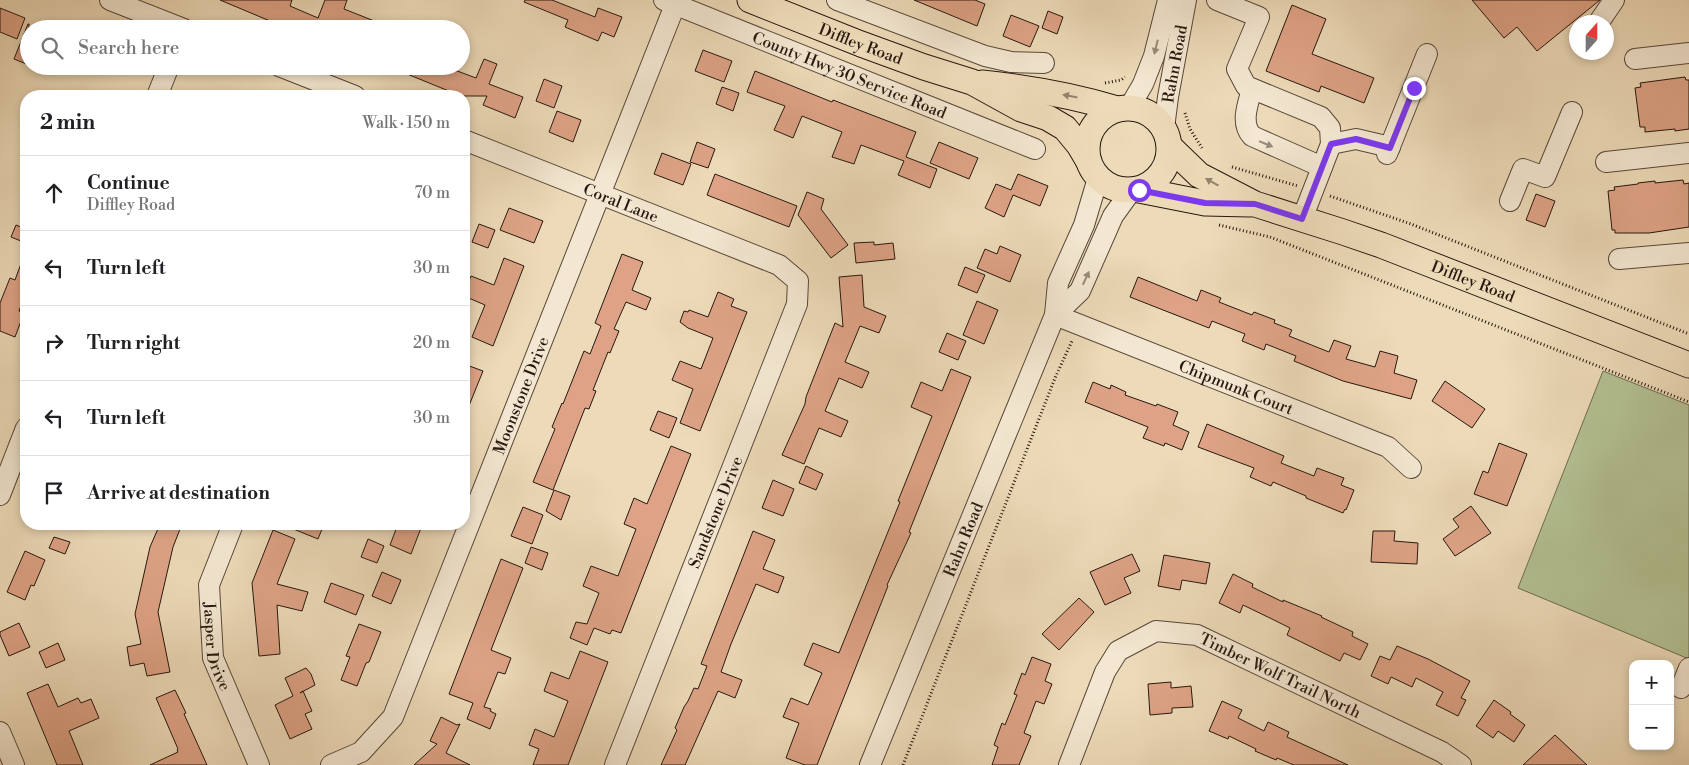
<!DOCTYPE html>
<meta charset="utf-8">
<style>
:root{--surface:#fff;--page:#f2f2f2;--text:#202124;--muted:#757577;--line:#e0e0e0}
body{margin:0;font-family:"Libre Bodoni",serif;background:var(--page);color:var(--text)}
.controls{position:absolute;right:15px;bottom:15px;display:grid;overflow:hidden;border-radius:10px;box-shadow:0 2px 8px #0003}
.controls button{width:45px;height:45px;display:grid;place-items:center;padding:0;border:0;border-bottom:1px solid var(--line);background:var(--surface);color:var(--text);font:25px sans-serif}
.compass{position:absolute;left:1569px;top:15px;width:45px;height:45px;border-radius:50%;background:var(--surface);box-shadow:0 2px 8px #0003;rotate:21deg}
.stop{position:absolute;width:15px;height:15px;margin:-11px;border:4px solid #7c3aed;border-radius:50%;background:#fff}
.stop.end{background:#7c3aed;border-color:#fff;box-shadow:0 1px 5px #0008}
.list{margin:0;padding:0;list-style:none}
h2{display:flex;justify-content:space-between;align-items:center;height:65px;margin:0;padding:0 20px;font-size:21px}
h2 small{font-size:16px;font-weight:400;color:var(--muted)}
.list li{display:grid;grid-template-columns:32px 1fr auto;gap:15px;align-items:center;box-sizing:border-box;height:75px;padding:0 20px;border-top:1px solid var(--line)}
.list b{display:block;font-size:19px;white-space:nowrap}
.list p{margin:0;font-size:16px;white-space:nowrap;color:var(--muted)}
.list em{font-size:16px;font-style:normal;color:var(--muted)}
.icon{flex:none;width:28px;height:28px;fill:none;stroke:currentColor;stroke-width:2;stroke-linecap:round;stroke-linejoin:round}
.map{position:relative;flex:none;width:1689px;height:765px;overflow:hidden}
.search{position:absolute;background:var(--surface);box-shadow:0 2px 8px #0003;left:20px;top:20px;width:450px;height:55px;display:flex;align-items:center;gap:12px;box-sizing:border-box;padding:0 18px;border-radius:28px;color:var(--muted);font-size:19px}
.panel{position:absolute;background:var(--surface);box-shadow:0 2px 8px #0003;left:20px;top:90px;width:450px;height:440px;border-radius:20px}
.map>svg:first-child{display:block}
.green{fill:#b3c193;stroke:#6d6c52}
.building{fill:#dea386;stroke:#271810}
.lines{fill:none;stroke-linecap:round;stroke-linejoin:round}
.minor-casing{stroke:#58483a;stroke-width:22}
.major-casing{stroke:#271810;stroke-width:27}
.path{stroke:#271810;stroke-width:3;stroke-dasharray:1 2.5;stroke-linecap:butt}
.minor{stroke:#f3e7d1;stroke-width:20}
.major{stroke:#eddab8;stroke-width:25}
.oneway{fill:#978a7a}
.oneway2{fill:#94836c}
.route{stroke:#7c3aed;stroke-width:6}
.labels{text-anchor:middle;stroke-width:4;stroke-linejoin:round;paint-order:stroke}
.street-label{font-size:16px;fill:#271810;stroke:#f3e7d1}
</style>
<div class="map">
<svg width="1689" height="765" viewBox="0 0 1689 765">
<rect width="100%" height="100%" fill="#eddab8"/>
<filter id="stains"><feTurbulence type="fractalNoise" baseFrequency=".004" numOctaves="4"/><feColorMatrix values="0 0 0 0 .2 0 0 0 0 .09 0 0 0 0 .02 0 0 0 .5 -.17"/></filter>
<radialGradient id="worn" r=".72"><stop offset=".6" stop-color="#630" stop-opacity="0"/><stop offset="1" stop-color="#630" stop-opacity=".3"/></radialGradient>
<!-- green -->
<path class="green" d="M1603 371 1689 405V659L1518 588Z"/>
<!-- building -->
<g class="building">
<path d="M220 0H292L290 6 318 18 325 0H347L344 9 392 28 289 29Z"/>
<path d="M525 0H552L595 17 598 8 622 17 614 37 602 32 598 41 565 27 568 20 524 2Z"/>
<path d="M914 0H975L985 4 977 26Z"/>
<path d="M1472 0H1600L1537 51 1517 27 1504 38Z"/>
<path d="M1292 5 1326 19 1312 54 1374 78 1364 103 1321 86 1319 92 1266 71Z"/>
<path d="M0 8 25 18 17 39 0 32Z"/>
<path d="M1048 11 1063 17 1057 34 1042 28Z"/>
<path d="M1011 15 1039 26 1030 47 1003 36Z"/>
<path d="M28 24H29V65L14 59Z"/>
<path d="M703 50 732 61 724 82 695 71Z"/>
<path d="M484 59 497 64 489 84 523 97 515 118 483 105 487 96H461L390 67 444 66 476 78Z"/>
<path d="M755 71 832 102 833 100 916 132 906 157 937 169 930 188 898 175 904 161 861 145 854 164 832 157 842 132 802 116 793 138 774 130 785 106 747 92Z"/>
<path d="M1685 77 1686 80H1689V129L1675 131V129L1645 132V127H1640L1635 88 1641 87 1640 83Z"/>
<path d="M544 79 562 86 554 108 536 101Z"/>
<path d="M722 87 739 93 733 111 716 104Z"/>
<path d="M557 111 581 120 573 142 549 132Z"/>
<path d="M697 142 715 149 708 168 690 162Z"/>
<path d="M939 142 978 158 969 179 930 163Z"/>
<path d="M662 153 691 164 683 185 654 174Z"/>
<path d="M715 174 797 206 789 227 707 195Z"/>
<path d="M1018 174 1048 186 1040 206 1013 195 1004 217 985 208 996 184 1011 190Z"/>
<path d="M1683 180 1684 184 1689 183V227L1649 233H1615V230H1612L1608 191 1615 190 1614 187 1638 184V183L1655 181V183Z"/>
<path d="M807 192 824 199 821 209 848 245 831 258 798 215Z"/>
<path d="M1536 194 1555 201 1545 227 1526 220Z"/>
<path d="M509 208 543 221 534 243 500 230Z"/>
<path d="M479 224 495 230 488 248 472 242Z"/>
<path d="M16 225 26 229V243L11 237Z"/>
<path d="M874 242V245L893 243 895 259 856 263 854 243Z"/>
<path d="M1000 246 1021 255 1010 282 977 268 985 249 997 254Z"/>
<path d="M25 253 26 292 19 311 24 313 15 337 0 331V303L10 278 15 280Z"/>
<path d="M622 254 643 262 632 290 651 298 646 310 626 302 614 329 619 331 610 353 608 352 593 390 596 391 589 409 585 408 553 490 533 482 555 429 552 427 562 403 563 404 584 351 590 354 601 326 595 323Z"/>
<path d="M504 258 524 266 493 346 472 337 485 305 464 296V293L471 276 494 285Z"/>
<path d="M965 267 985 275 977 293 958 285Z"/>
<path d="M862 275 864 307 886 316 879 333 860 326 845 362 869 372 862 388 839 378 825 411 848 421 841 437 819 428 804 464 782 455 805 404 806 397 835 323 843 327 839 277Z"/>
<path d="M1138 277 1197 301 1201 290 1221 298 1219 302 1252 315 1254 312 1275 320 1274 323 1292 330 1289 336 1329 352 1334 340 1351 346 1346 359 1375 367 1380 351 1398 356 1394 373 1417 380 1411 399 1343 381 1294 361 1296 356 1266 344 1264 350 1242 341 1245 334 1212 321 1209 328 1130 297Z"/>
<path d="M718 292 734 299 731 306 747 312 700 431 680 423 693 389 672 380 680 361 701 369 713 338 688 328 680 322 684 311 688 312 689 310 708 317Z"/>
<path d="M977 301 998 310 984 344 963 335Z"/>
<path d="M947 333 966 341 958 360 939 352Z"/>
<path d="M464 364 483 371 464 418Z"/>
<path d="M951 369 971 377 909 532 911 533 887 585 888 586 817 765H805L786 758 799 723 783 717 791 698 808 705 822 673 804 665 813 643 839 653 900 502 898 501 932 416 911 407 921 382 942 391Z"/>
<path d="M1445 381 1485 409 1472 428 1432 401Z"/>
<path d="M1093 382 1110 389 1111 385 1126 392 1125 395 1156 406 1157 404 1178 412 1173 425 1189 432 1182 450 1165 443 1164 446 1143 438 1148 427 1085 402Z"/>
<path d="M658 411 677 418 669 438 650 430Z"/>
<path d="M1207 424 1284 456 1281 463 1314 476 1317 468 1344 478 1341 485 1354 490 1346 510 1345 509 1343 513 1306 498V496L1273 482 1271 486 1250 477 1254 468 1198 447Z"/>
<path d="M1499 443 1527 454 1507 506 1474 494 1483 471 1488 473Z"/>
<path d="M671 446 691 454 621 633 612 630 610 634 594 628 587 645 570 638 576 622 587 624 599 593 583 586 591 566 618 576 636 529 624 524 634 498 647 504Z"/>
<path d="M806 466 823 474 816 490 799 483Z"/>
<path d="M773 480 794 489 783 516 762 508Z"/>
<path d="M554 490 570 496 561 520 546 511Z"/>
<path d="M1471 506 1491 533 1455 556 1443 539 1459 527 1453 519Z"/>
<path d="M523 507 543 515 532 544 511 536Z"/>
<path d="M160 524H182L173 547 158 612 170 672 147 676 144 663 130 666 127 647 141 644 135 614 150 547Z"/>
<path d="M281 524H324L318 539Z"/>
<path d="M398 524H411L421 528 411 554 390 545Z"/>
<path d="M273 530 295 539 277 584 308 592 302 611 277 605 280 654 259 656 252 583Z"/>
<path d="M753 531 775 540 763 569 784 577 778 593 756 584 731 644 721 672 742 680 735 698 718 691 685 765H661L677 730 675 728 684 707 688 701 694 688 698 689 707 666 701 664Z"/>
<path d="M1373 531H1395L1394 541 1418 543 1417 564 1371 562Z"/>
<path d="M54 537 70 542 65 554 49 548Z"/>
<path d="M368 539 384 546 377 563 361 557Z"/>
<path d="M531 547 548 553 542 570 525 563Z"/>
<path d="M25 551 45 560 34 586 31 585 25 600 7 592Z"/>
<path d="M1132 554 1140 571 1124 578 1131 593 1105 605 1090 572Z"/>
<path d="M1164 555 1210 563 1206 584 1182 580 1180 590 1158 586Z"/>
<path d="M501 559 523 568 491 650 511 658 505 674 498 672 484 707 491 709 490 711 496 714 490 729 467 719 473 703 449 694Z"/>
<path d="M382 572 401 580 391 604 372 596Z"/>
<path d="M1233 574 1253 584 1252 587 1283 602V600L1322 616 1321 617 1353 632 1352 636 1368 644 1360 660 1344 653 1340 661 1287 635 1290 628 1274 620 1243 605 1240 613 1219 603Z"/>
<path d="M331 583 364 595 356 615 324 602Z"/>
<path d="M1079 598 1094 612 1059 650 1042 634Z"/>
<path d="M19 623 30 647 9 656 0 635V632Z"/>
<path d="M359 624 381 632 369 662 366 663 357 686 341 680 350 657 346 656Z"/>
<path d="M58 643 65 660 46 668 39 652Z"/>
<path d="M1397 646 1428 659 1470 681 1461 698 1466 700 1458 716 1436 705 1443 692 1416 678 1412 687 1391 677 1388 684 1371 676 1380 656 1390 660Z"/>
<path d="M580 651 608 662 568 765H533L539 749 529 745 535 729 554 737 568 701 544 691 551 672 569 679Z"/>
<path d="M1032 657 1051 664 1045 681 1052 684 1044 704 1036 701 1024 733 1031 736 1019 765H992L998 747 994 745 1002 723 1005 725 1017 695 1014 694 1022 673 1025 675Z"/>
<path d="M306 668 311 674 315 685 300 693 303 691 312 711 305 714 312 729 290 739 275 705 293 696 285 678Z"/>
<path d="M1171 682V688L1191 686 1193 707 1172 708V713L1150 715 1148 684Z"/>
<path d="M48 684 58 707 78 698 81 703 91 699 99 718 69 731 83 765H57L27 693Z"/>
<path d="M175 690 186 713 184 714 207 765H150L178 752 177 750 178 749 156 698Z"/>
<path d="M1494 700 1511 712 1510 714 1525 725 1514 742 1498 731 1493 738 1476 726Z"/>
<path d="M1222 701 1242 710 1238 718 1264 731 1268 722 1289 732 1287 737 1348 765H1294L1277 758 1276 760 1255 751 1256 749 1229 736 1228 739 1209 731Z"/>
<path d="M441 717 457 725 460 724 446 753 470 765H414L437 744 430 741Z"/>
<path d="M1555 735 1587 765H1523L1538 751Z"/>
</g>
<g class="lines">
<!-- minor casing -->
<g class="minor-casing">
<g id="minor">
<path d="M110 0 184 29"/>
<path id="s1" d="M664 0 1035 149"/>
<path d="M837 0 985 56 1011 62 1044 63"/>
<path d="M1217 0 1259 17 1237 69 1246 86 1321 117 1330 128 1331 144 1302 219"/>
<path d="M1599 22 1614 0"/>
<path d="M1635 59 1689 53"/>
<path d="M279 66 355 96"/>
<path d="M1252 89C1248 104 1240 123 1252 136L1322 167"/>
<path d="M157 96 169 66"/>
<path d="M1129 108 1143 84 1154 56 1168 0"/>
<path id="s2" d="M1164 128 1168 97 1186 0"/>
<path id="s3" d="M464 140 779 265 798 281 797 304 615 765"/>
<path d="M1331 144 1356 139 1390 147"/>
<path d="M1387 154 1427 54"/>
<path d="M1606 162 1689 153"/>
<path d="M1510 201 1523 169 1545 177 1572 112"/>
<path d="M1619 259 1689 253"/>
<path id="s4" d="M1055 315 1388 447 1411 468"/>
<path d="M1055 315 1080 291 1113 216 1131 191"/>
<path d="M0 495 26 428"/>
<path id="s5" d="M233 524 209 585 213 658 259 765"/>
<path d="M1681 688 1689 668"/>
<path d="M0 732 14 765"/>
<path id="s6" d="M331 765 361 752 393 717 677 0"/>
<path id="s7" d="M870 765 1055 315 1058 283 1084 225 1098 178"/>
<path id="s8" d="M1069 765 1105 672 1118 651 1156 631 1197 635 1442 752 1461 765"/>
</g>
</g>
<!-- major casing -->
<g class="major-casing">
<g id="major">
<path id="s9" d="M750 0 861 44 924 67 972 82 1021 109 1048 118 1065 128 1079 145 1089 162"/>
<path d="M982 83C1030 88 1071 95 1117 109"/>
<circle cx="1128" cy="149" r="41"/>
<path id="s10" d="M1170 147 1199 175 1255 204 1343 232 1381 245 1689 365"/>
<path d="M1139 190 1205 203 1250 204"/>
</g>
</g>
<!-- path -->
<g class="path">
<path d="M1105 83 1121 80 1125 77"/>
<path d="M1185 113 1190 129 1202 148"/>
<path d="M1232 167 1298 186"/>
<path d="M1330 196 1411 224 1689 334"/>
<path d="M1219 225 1270 237 1689 402"/>
<path d="M903 765 1055 378 1072 341"/>
</g>
<!-- minor -->
<use href="#minor" class="minor"/>
<!-- major -->
<use href="#major" class="major"/>
</g>
<!-- one-way arrows -->
<defs><path id="oneway-solid" d="M-6-.8H1V-3.2L6.5 0L1 3.2V.8H-6Z" transform="scale(1.25)"/></defs>
<g class="oneway">
<use href="#oneway-solid" transform="translate(1156 47) rotate(104)"/>
<use href="#oneway-solid" transform="translate(1266 144) rotate(23)"/>
<use href="#oneway-solid" transform="translate(1086 278) rotate(-65)"/>
</g>
<g class="oneway2">
<use href="#oneway-solid" transform="translate(1070 96) rotate(-169)"/>
<use href="#oneway-solid" transform="translate(1212 182) rotate(-151)"/>
</g>
<g class="lines">
<!-- route -->
<path class="route" d="M1139 190 1205 203 1255 204 1302 219 1331 144 1356 139 1390 148 1414 88"/>
</g>
<g class="labels">
<!-- street labels -->
<g class="street-label">
<text dy="6" stroke="none"><textPath href="#s9" startOffset="119">Diffley Road</textPath></text>
<text dy="6" stroke="none"><textPath href="#s2" startOffset="65">Rahn Road</textPath></text>
<text dy="6" stroke="none"><textPath href="#s1" startOffset="200">County Hwy 30 Service Road</textPath></text>
<text dy="6" stroke="none"><textPath href="#s3" startOffset="169">Coral Lane</textPath></text>
<text dy="6" stroke="none"><textPath href="#s10" startOffset="335">Diffley Road</textPath></text>
<text dy="6" stroke="none"><textPath href="#s4" startOffset="195">Chipmunk Court</textPath></text>
<text dy="6" stroke="none"><textPath href="#s6" startOffset="426">Moonstone Drive</textPath></text>
<text transform="translate(715 512) rotate(-68)" y="6">Sandstone Drive</text>
<text dy="6" stroke="none"><textPath href="#s7" startOffset="244">Rahn Road</textPath></text>
<text dy="6" stroke="none"><textPath href="#s5" startOffset="128">Jasper Drive</textPath></text>
<text dy="6" stroke="none"><textPath href="#s8" startOffset="301">Timber Wolf Trail North</textPath></text>
</g>
</g>
<rect width="100%" height="100%" filter="url(#stains)"/>
<rect width="100%" height="100%" fill="url(#worn)"/>
</svg>
<div class="controls">
<button>+</button>
<button>−</button>
</div>
<svg class="compass" viewBox="-18 -18 36 36"><path d="M0-13l5 13h-10z" fill="#e53935"/><path d="M0 13l5-13h-10z" fill="#757577"/></svg>
<div class="stop" style="left:1139px;top:190px"></div>
<div class="stop end" style="left:1414px;top:88px"></div>
<div class="search"><svg class="icon" aria-label="search" viewBox="0 0 24 24"><circle cx="10" cy="10" r="6"/><path d="M15 15l6 6"/></svg>Search here</div>
<section class="panel">
<h2>2 min<small>Walk · 150 m</small></h2>
<ul class="list">
<li><svg class="icon" aria-label="ahead" viewBox="0 0 24 24"><path d="M12 20V5M6 11l6-6 6 6"/></svg><div><b>Continue</b><p>Diffley Road</p></div><em>70 m</em></li>
<li><svg class="icon" aria-label="left" viewBox="0 0 24 24"><path d="M17 20v-9H6M10 6l-5 5 5 5"/></svg><div><b>Turn left</b></div><em>30 m</em></li>
<li><svg class="icon" aria-label="right" viewBox="0 0 24 24"><path d="M7 20v-9h11M14 6l5 5-5 5"/></svg><div><b>Turn right</b></div><em>20 m</em></li>
<li><svg class="icon" aria-label="left" viewBox="0 0 24 24"><path d="M17 20v-9H6M10 6l-5 5 5 5"/></svg><div><b>Turn left</b></div><em>30 m</em></li>
<li><svg class="icon" aria-label="arrive" viewBox="0 0 24 24"><path d="M6 21V4h12l-3 4 3 4H6"/></svg><div><b>Arrive at destination</b></div></li>
</ul>
</section>
</div>
